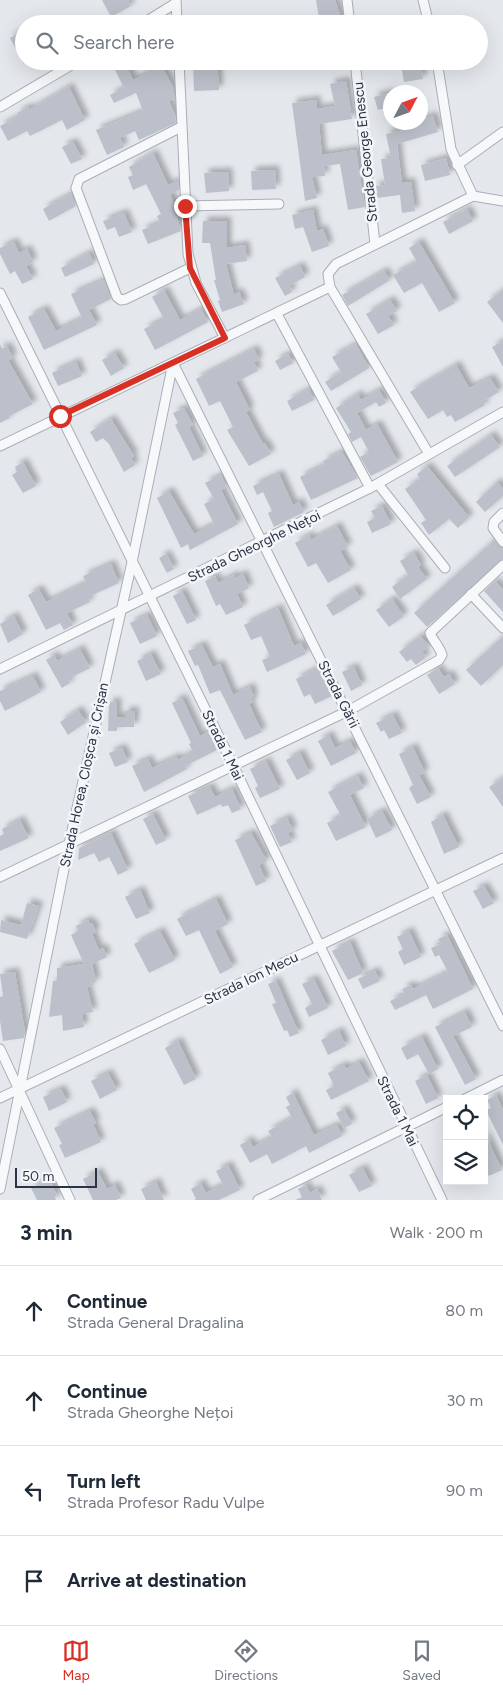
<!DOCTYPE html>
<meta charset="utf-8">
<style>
:root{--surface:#fff;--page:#f2f2f3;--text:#1f2937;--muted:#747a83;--line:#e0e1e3;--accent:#d93025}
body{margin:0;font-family:Figtree,sans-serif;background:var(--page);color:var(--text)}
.controls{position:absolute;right:15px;bottom:15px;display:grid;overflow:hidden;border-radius:0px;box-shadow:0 5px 20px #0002}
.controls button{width:45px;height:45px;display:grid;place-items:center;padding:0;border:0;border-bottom:1px solid var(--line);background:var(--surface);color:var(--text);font:25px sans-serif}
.compass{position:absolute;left:383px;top:85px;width:45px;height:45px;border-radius:50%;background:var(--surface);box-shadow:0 5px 20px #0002;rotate:49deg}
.scale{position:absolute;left:15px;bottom:12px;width:82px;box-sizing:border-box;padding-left:5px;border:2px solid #2b3445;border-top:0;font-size:14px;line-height:18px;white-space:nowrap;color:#2b3445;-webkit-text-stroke:4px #f4f6f9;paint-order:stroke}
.stop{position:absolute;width:15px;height:15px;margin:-11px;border:4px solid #d93025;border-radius:50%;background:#fff}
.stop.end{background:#d93025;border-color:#fff;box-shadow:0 1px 5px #0008}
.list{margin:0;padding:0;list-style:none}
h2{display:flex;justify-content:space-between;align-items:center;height:65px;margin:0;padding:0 20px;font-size:21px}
h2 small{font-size:16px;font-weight:400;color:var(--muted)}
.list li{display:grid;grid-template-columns:32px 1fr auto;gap:15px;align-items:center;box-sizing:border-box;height:90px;padding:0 20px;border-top:1px solid var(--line)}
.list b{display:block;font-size:19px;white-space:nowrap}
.list p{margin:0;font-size:16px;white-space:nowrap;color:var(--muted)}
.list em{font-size:16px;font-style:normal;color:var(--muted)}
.icon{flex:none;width:28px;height:28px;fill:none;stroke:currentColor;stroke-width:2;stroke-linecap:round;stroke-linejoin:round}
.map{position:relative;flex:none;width:503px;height:1200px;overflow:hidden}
.search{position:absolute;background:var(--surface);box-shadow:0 5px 20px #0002;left:15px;right:15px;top:15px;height:55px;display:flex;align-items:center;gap:12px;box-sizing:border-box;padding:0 18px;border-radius:28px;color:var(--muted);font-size:19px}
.sheet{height:425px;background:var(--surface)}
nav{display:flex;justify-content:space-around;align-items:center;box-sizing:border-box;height:70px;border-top:1px solid var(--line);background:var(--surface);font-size:14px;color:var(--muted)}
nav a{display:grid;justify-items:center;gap:2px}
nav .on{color:var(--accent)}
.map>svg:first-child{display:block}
.building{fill:#bbc0ca;filter:url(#shadow)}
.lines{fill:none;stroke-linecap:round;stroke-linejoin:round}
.street-casing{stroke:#a9aeb7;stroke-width:11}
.street{stroke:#f7f8fa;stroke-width:9}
.route{stroke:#d93025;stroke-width:6}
.labels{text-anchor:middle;stroke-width:5;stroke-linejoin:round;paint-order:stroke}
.street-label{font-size:14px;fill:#2b3445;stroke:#f4f6f9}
</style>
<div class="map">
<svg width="503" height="1200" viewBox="0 0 503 1200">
<defs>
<filter id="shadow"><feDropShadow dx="4.5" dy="-4.5" stdDeviation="2.5" flood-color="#0004"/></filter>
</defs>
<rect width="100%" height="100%" fill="#e4e7ec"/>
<!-- building -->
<g class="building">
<path d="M102 0H128L131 6 111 17Z"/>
<path d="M316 0H335L343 24H320Z"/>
<path d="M21 32 24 37V64L10 38Z"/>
<path d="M124 61 133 80 162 67 174 89V99L169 101 175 115 176 123 139 140 135 131 120 138 124 147 107 155 96 130 143 111 136 93 114 103 110 95 124 88 113 66Z"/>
<path d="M193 61H217L219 90 194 91Z"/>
<path d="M421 62 423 79 404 82 401 65Z"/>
<path d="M346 81 352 119 319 124 322 155 356 150 365 207 348 210 340 164 324 166 325 176 312 177 317 198 305 201 292 103 316 100 317 109 335 106 330 84Z"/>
<path d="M69 87 85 120 67 130 62 120 30 136 27 131 8 141 0 126 19 116 17 113 28 107 29 110Z"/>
<path d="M390 93V107L378 110 374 97Z"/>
<path d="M433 116 438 132 397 144 402 183 411 182 415 211 402 213 400 195 376 198 375 186 385 185 381 159 391 158 386 134 418 127 417 122H420V120Z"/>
<path d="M73 142 82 159 71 164 62 147Z"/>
<path d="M153 153 168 185 178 181 179 190 170 194 179 216 177 217 181 231 148 244 142 230 160 223 157 216 161 214 146 184 133 190 128 177 133 175 129 167Z"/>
<path d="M446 158 450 175 425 181 421 165Z"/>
<path d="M275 170 276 189 252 190 251 171Z"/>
<path d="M228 172 229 191 206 193 204 173Z"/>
<path d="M71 194 76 206 49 221 43 209Z"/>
<path d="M467 209 473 221 449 234 443 222Z"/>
<path d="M313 210 317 231 323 229 329 246 312 252 303 227 295 229 292 215Z"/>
<path d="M124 213 132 232 119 237 115 227 107 230 103 221Z"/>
<path d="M203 221H227V248L245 245 247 261 226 264 234 295 239 292 244 304 222 312 218 301 220 300 214 280H216L210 243H202Z"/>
<path d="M14 242 19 253 27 249 33 262 26 266 33 279 22 284 15 271 10 274 0 254V248Z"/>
<path d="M419 242 455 303 439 312 422 283 404 293 393 275 417 262 409 248Z"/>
<path d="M89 253 94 264 65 277 61 268Z"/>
<path d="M300 266 305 277 289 286 292 292 285 296 275 278Z"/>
<path d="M384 271 390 280 348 306 342 295Z"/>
<path d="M104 280 111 299 89 310 97 325 44 350 28 317 44 309 56 331 82 318 71 294Z"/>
<path d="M164 290 180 320 201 309 208 322 155 350 144 329 164 319 152 297Z"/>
<path d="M503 290V323L487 302Z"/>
<path d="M390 300 397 311 388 316 394 325 378 334 366 314Z"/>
<path d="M503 341V367L492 347Z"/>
<path d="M0 344 2 349 7 346 13 358 8 360 33 404 9 416 10 418 0 423Z"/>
<path d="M356 344 369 368 331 391 325 382 341 372 332 357Z"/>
<path d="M254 349 259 360 254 362 258 371 236 382 250 410 246 412 263 444 265 443 271 454 249 466 227 430 233 427 220 401 209 406 196 379Z"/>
<path d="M115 353 124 368 111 376 102 360Z"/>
<path d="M288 354 293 363 280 370 275 361Z"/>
<path d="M76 362 82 376 58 386 52 373Z"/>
<path d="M456 365 469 388 490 378 499 392 483 401 485 405 455 422 451 415 447 417 443 410 428 419 410 392Z"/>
<path d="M309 389 314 400 292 411 287 401Z"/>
<path d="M379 390 386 403 379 407 376 402 357 413 366 430 377 424 398 462 371 476 360 457 369 452 361 437 352 442 348 434 351 432 336 408 358 394 361 400Z"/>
<path d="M184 408 193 425 189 427 203 456 193 461 175 425 178 423 173 413Z"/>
<path d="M111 419 134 456 131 458 135 465 124 472 109 444 103 438 96 442 90 432Z"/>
<path d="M491 435 500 447 455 477 447 466Z"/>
<path d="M342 452 358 478 311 500 300 477 325 465 323 461Z"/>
<path d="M23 462 36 486 23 493 12 475 17 472 15 467Z"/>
<path d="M427 466 469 517 458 528 449 519 429 535 421 523 426 520 405 489 420 479 417 474Z"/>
<path d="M279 474 293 505 299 502 304 512 274 527 268 513 272 511 263 492 257 495 253 486Z"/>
<path d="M221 475 227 487 221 490 238 524 190 550 188 544 181 548 157 498 169 491 194 534 214 524 204 504 214 499 205 483Z"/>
<path d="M497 482 503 489V496L485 512 476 502Z"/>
<path d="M382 506 391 524 372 533 367 522 375 518 371 511Z"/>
<path d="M337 526 348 547 340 551 351 570 328 583 316 563 308 567 295 543 309 535 311 540Z"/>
<path d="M494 540 503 548V559L427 627 414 613Z"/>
<path d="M414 553 421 565 418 567 427 579 400 599 392 587 408 575 400 561Z"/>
<path d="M166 554 174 569 167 573 159 558Z"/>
<path d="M111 564 119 583 88 597 90 602 67 613 73 625 64 630 60 623 46 630 28 595 39 589 46 602 86 583 83 576Z"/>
<path d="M243 574 249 588 237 594 243 607 226 615 220 604 216 606 205 581 215 576 218 583 234 575 235 578Z"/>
<path d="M495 581 503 590V612L484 591Z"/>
<path d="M354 588 361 599 333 616 326 605Z"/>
<path d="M182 591 196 620 187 624 173 596Z"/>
<path d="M392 599 404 616 389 627 376 610Z"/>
<path d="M278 608 294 646 301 643 306 654 267 672 262 660 270 657 261 636 251 640 244 625Z"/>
<path d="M147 615 157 636 140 644 130 623Z"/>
<path d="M14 616 23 634 8 643 0 624Z"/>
<path d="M420 636 429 646 422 652 426 657 416 665 411 659 407 662 399 652Z"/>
<path d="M503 636V665L481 686 466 670Z"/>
<path d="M202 645 213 667 220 664 233 695 250 687 254 697 251 698 253 702 249 704 262 732 245 740 220 690 210 694 198 665 195 666 188 651Z"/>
<path d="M80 649 90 668 68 679 70 683 62 688 46 660 54 655 57 661Z"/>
<path d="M151 654 161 674 146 681 137 661Z"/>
<path d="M354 667 362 685 351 691 342 672Z"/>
<path d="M318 668 332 696 315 704 310 694 304 697 296 679Z"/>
<path d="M438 668 444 677 449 674 455 684 439 694 427 675Z"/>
<path d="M33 676 41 692 5 711 0 701V691Z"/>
<path d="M182 698 200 736 208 732 217 750 185 766 187 769 144 792 132 766 148 759 152 768 176 757 178 760 193 752 189 744 191 743 172 703Z"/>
<path d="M109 702H117V717H125V711H135L134 727H117V731H108Z"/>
<path d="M78 710 86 722 68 735 60 722Z"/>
<path d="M393 715 402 733 389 739 384 730 381 732 376 723Z"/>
<path d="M329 735 335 748 350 741 356 753 331 766 318 741Z"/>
<path d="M413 747 425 773 419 775 431 797 417 804 409 788 413 785 399 754Z"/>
<path d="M122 748 128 762 115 767 109 753Z"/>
<path d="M300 753 310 773 297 780 286 760Z"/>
<path d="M266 761 280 789 260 798 255 788 258 786 250 769Z"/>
<path d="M358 776 364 788 350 795 366 827 336 841 327 823 341 816 328 792Z"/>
<path d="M503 778V807L489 787Z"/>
<path d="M210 787 215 797 232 789 241 809 232 813 228 805 222 807 221 804 197 815 188 796Z"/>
<path d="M382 811 392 830 376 838 367 819Z"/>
<path d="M153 814 166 840 156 845 143 819Z"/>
<path d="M443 815 459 847 444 854 431 822Z"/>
<path d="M287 818 293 830 288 833 292 842 280 847 270 826Z"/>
<path d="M20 820 29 838 0 851V836L4 834 2 829Z"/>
<path d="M111 833 128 870 118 875 109 857 99 862 94 853 78 860 79 848Z"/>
<path d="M251 833 267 861 259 865 266 881 256 886 235 840Z"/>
<path d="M484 886 494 903 483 909 473 891Z"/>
<path d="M140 890 150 913 136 919 125 897Z"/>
<path d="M216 899 228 924 215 931 233 967 220 974 199 930 186 936 177 919Z"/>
<path d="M27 903 39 906 27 939 0 932 1 920 21 925Z"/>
<path d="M88 920 90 924 92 923 96 932 92 934 99 950 103 948 107 957 92 964 96 982H91L92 986 87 987 93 1012 82 1014 84 1027 63 1031 62 1015 49 1017 53 981H57V968L84 964 71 935 78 931 76 926Z"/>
<path d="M160 931 175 960 149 973 134 944Z"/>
<path d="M409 931 421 957 404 965 398 952 403 949 397 937Z"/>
<path d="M447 935 473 989 433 1009 426 995 395 1010 390 1001 405 994 402 989 411 985 413 989 448 972 439 955 435 957 431 948 441 944 438 939Z"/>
<path d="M350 942 363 973 348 980 332 951Z"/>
<path d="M375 971 380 981 363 989 358 979Z"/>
<path d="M15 972 25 1032 24 1038 3 1041 0 1021V997L3 996 0 974Z"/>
<path d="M314 979 328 1008 309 1017 305 1008 312 1004 302 984Z"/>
<path d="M276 981 299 1033 290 1037 287 1030 284 1031 272 1004 276 1003 268 984Z"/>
<path d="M465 1012 472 1027 453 1036 476 1079 465 1085 435 1027Z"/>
<path d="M339 1031 346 1046 328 1055 321 1040Z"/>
<path d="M422 1037 438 1069 429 1074 418 1054 407 1060 401 1048Z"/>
<path d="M178 1041 196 1079 184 1085 165 1048Z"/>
<path d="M359 1062 369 1081 331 1100 326 1090 334 1086 328 1073 344 1065 346 1069Z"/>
<path d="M108 1073 117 1090 100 1099 91 1081Z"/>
<path d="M427 1075 438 1098 426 1104 415 1081Z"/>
<path d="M61 1089 67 1102 49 1111 43 1097Z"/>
<path d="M293 1093 314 1135 337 1125 342 1136 309 1153 306 1146 272 1164 267 1154 250 1163 240 1145 249 1140 253 1147 272 1137 268 1131 292 1118 286 1107 290 1105 286 1097Z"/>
<path d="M496 1095 503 1110V1145L486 1110 491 1108 487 1100Z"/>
<path d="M344 1109 352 1124 344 1128 336 1113Z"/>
<path d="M90 1111 96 1123 93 1124 101 1142 65 1158 59 1145 62 1144 54 1128Z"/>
<path d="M484 1133 502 1170 489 1176 484 1166Z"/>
<path d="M228 1165 240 1190 219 1200H194L196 1199 191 1189 201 1183 206 1193 223 1185 216 1171Z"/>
<path d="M363 1168 372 1186 359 1192 349 1175Z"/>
<path d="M98 1172 107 1189 115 1185 121 1198 116 1200H93L83 1179Z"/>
<path d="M50 1180 57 1196 55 1197 56 1200H37L31 1188Z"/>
<path d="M156 1182 164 1200H146L141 1189Z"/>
<path d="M306 1185 310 1193 317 1189 322 1200H295L302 1197 298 1189Z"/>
</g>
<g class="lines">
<!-- street casing -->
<g class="street-casing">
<g id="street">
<path d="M176 0 177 24"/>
<path d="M347 0 350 24"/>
<path d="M423 0 429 24"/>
<path d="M142 24 176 3"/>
<path d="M179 61 188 254 196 283 225 338"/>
<path d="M355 61 375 244"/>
<path d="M437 61 451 149 473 196"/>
<path d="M0 107 78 61"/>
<path d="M181 127 79 179 76 188 117 297 121 300 126 299 190 268"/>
<path d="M457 165 503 132"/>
<path d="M473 196 503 201"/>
<path d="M185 206 279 204"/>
<path d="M0 293 233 765 442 1200"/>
<path d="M277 314 370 488"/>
<path d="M173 363 503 1026"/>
<path d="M0 446 330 287"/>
<path d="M429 454 330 287 328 274 336 264 473 196"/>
<path d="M378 484 445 568"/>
<path d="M503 513 494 522 493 528 503 542"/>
<path d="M471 594 503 628"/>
<path d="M0 669 370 488 503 412"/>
<path d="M0 877 348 711 439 660 442 655C440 647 433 641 430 633L503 565"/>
<path d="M0 1049 70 1200"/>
<path d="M0 1098 503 858"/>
<path d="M465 1099 503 1080"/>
<path d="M0 1189 69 844 132 562 173 363"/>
<path d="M258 1200 447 1107"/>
</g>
</g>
<!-- street -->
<use href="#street" class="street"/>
</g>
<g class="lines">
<!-- route -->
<path class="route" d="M60 416 225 338 190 268 185 206"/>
</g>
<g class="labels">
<!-- street labels -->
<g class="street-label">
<text transform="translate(365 152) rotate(-96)" y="5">Strada George Enescu</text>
<text transform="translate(254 546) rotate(-26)" y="5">Strada Gheorghe Nețoi</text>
<text transform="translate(339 694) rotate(63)" y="5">Strada Gării</text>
<text transform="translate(223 745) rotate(64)" y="5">Strada 1 Mai</text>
<text transform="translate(84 775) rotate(-78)" y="5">Strada Horea, Cloșca și Crișan</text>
<text transform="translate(251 978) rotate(-26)" y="5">Strada Ion Mecu</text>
<text transform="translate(398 1111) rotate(64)" y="5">Strada 1 Mai</text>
</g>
</g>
</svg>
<div class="controls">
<button><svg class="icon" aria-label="locate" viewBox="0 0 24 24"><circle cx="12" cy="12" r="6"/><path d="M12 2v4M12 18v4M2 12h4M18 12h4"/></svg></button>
<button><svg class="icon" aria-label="layers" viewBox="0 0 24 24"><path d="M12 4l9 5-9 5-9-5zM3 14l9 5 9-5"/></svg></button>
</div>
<svg class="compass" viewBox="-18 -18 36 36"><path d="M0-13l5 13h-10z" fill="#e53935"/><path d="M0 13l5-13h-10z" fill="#747a83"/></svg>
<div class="scale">50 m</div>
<div class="stop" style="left:60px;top:416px"></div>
<div class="stop end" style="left:185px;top:206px"></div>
<div class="search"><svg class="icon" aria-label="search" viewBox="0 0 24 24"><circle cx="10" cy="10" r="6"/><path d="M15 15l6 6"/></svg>Search here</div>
</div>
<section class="sheet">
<h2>3 min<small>Walk · 200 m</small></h2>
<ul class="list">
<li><svg class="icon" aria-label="ahead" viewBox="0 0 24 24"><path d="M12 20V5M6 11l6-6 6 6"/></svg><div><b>Continue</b><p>Strada General Dragalina</p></div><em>80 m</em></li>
<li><svg class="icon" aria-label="ahead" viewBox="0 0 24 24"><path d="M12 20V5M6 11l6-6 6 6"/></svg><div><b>Continue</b><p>Strada Gheorghe Nețoi</p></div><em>30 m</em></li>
<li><svg class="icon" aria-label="left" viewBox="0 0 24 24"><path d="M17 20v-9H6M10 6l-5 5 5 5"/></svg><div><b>Turn left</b><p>Strada Profesor Radu Vulpe</p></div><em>90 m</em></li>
<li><svg class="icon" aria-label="arrive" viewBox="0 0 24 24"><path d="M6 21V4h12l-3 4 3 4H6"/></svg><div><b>Arrive at destination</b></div></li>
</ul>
</section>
<nav>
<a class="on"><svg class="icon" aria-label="map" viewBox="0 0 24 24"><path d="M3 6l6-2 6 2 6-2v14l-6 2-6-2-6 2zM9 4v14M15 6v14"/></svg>Map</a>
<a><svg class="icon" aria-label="directions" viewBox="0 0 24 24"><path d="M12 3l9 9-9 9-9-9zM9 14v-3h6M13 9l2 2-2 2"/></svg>Directions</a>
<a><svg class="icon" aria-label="saved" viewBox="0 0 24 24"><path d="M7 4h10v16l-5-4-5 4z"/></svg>Saved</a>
</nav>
